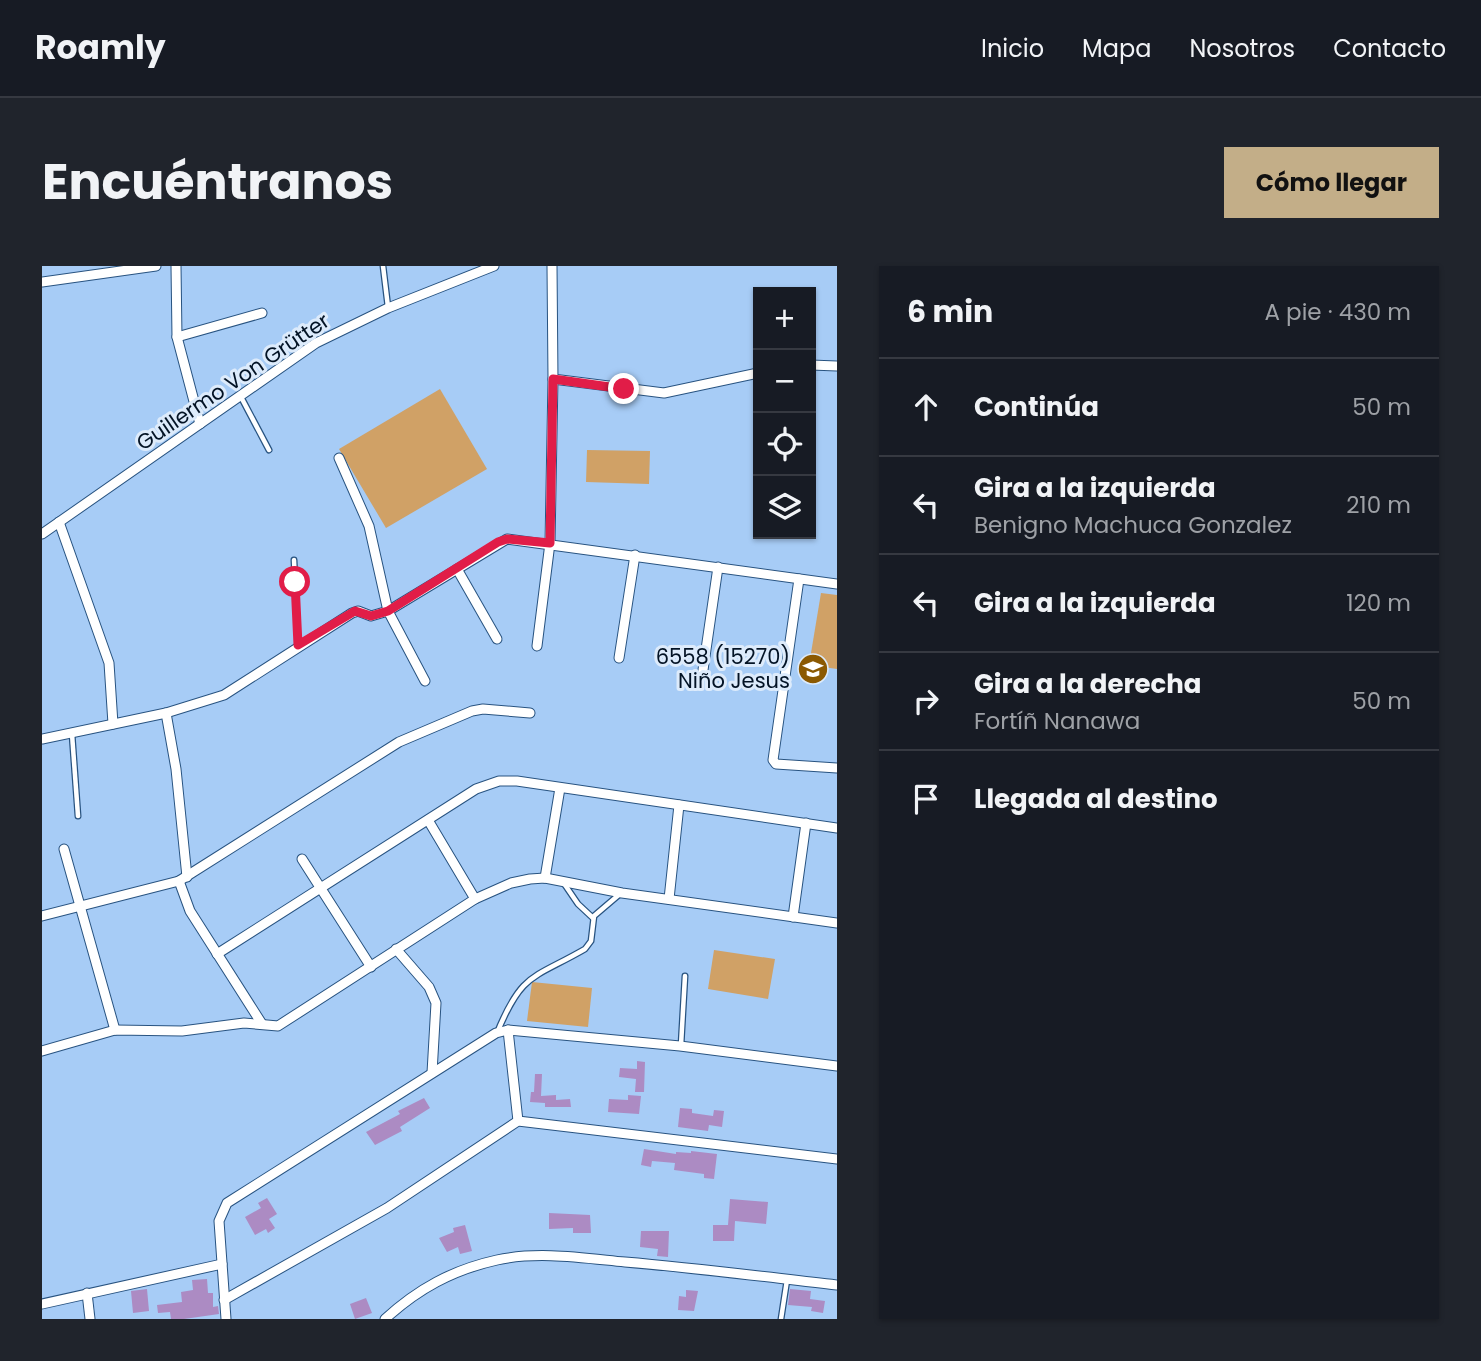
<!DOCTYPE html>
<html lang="es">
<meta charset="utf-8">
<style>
:root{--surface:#171b24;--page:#20242c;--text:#f1f3f6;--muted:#9ea1a6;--line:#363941;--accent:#c3ae88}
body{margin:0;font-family:Poppins,sans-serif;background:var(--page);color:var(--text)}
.controls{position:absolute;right:21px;top:21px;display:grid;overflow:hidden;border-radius:0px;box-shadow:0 2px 5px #0004}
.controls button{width:63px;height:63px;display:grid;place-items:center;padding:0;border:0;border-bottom:2px solid var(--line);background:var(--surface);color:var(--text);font:35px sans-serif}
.stop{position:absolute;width:21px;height:21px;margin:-16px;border:5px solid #e11d48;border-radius:50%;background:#fff}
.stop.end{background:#e11d48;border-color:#fff;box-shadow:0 2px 7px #0008}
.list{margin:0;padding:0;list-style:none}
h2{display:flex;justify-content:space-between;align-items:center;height:91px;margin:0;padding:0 28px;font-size:30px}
h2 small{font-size:23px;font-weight:400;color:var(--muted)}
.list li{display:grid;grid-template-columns:46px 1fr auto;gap:21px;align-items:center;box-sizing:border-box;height:98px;padding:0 28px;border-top:2px solid var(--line)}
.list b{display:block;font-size:26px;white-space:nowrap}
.list p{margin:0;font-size:23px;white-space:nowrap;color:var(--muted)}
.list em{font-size:23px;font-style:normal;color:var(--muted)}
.icon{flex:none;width:38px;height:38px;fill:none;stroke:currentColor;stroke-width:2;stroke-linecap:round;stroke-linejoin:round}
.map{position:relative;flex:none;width:795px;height:1053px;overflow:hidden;border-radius:0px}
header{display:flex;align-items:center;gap:42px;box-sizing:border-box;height:98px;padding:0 35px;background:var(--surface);border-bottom:2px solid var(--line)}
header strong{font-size:33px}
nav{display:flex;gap:38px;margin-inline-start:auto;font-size:24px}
.intro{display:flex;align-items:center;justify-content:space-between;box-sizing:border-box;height:168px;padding:0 42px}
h1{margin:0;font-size:49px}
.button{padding:18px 32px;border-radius:0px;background:var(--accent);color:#111;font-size:24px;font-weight:700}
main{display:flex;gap:42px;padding:0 42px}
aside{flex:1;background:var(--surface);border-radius:0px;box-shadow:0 2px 5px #0004}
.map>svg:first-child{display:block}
.green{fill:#d0a166}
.building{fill:#ac8bc3}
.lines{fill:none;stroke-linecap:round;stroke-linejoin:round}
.lane-casing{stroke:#285380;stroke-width:7}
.street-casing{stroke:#285380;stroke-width:11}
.lane{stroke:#fff;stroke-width:4.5}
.street{stroke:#fff;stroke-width:9}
.route{stroke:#e11d48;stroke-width:9}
.labels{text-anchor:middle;stroke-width:6;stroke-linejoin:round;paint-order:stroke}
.street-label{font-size:21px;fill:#031325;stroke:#ddebfb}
.poi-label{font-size:21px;fill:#031325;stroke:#ddebfb;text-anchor:end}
</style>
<header>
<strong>Roamly</strong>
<nav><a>Inicio</a><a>Mapa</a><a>Nosotros</a><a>Contacto</a></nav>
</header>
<div class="intro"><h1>Encuéntranos</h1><a class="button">Cómo llegar</a></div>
<main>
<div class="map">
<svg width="795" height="1053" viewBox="0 0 795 1053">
<rect width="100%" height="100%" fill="#a7ccf6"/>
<!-- green -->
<g class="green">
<path d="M398 123 445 203 344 262 297 183Z"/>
<path d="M545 184 608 185 607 218 544 216Z"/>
<path d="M779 327 795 329V403L767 399Z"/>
<path d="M672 684 733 693 726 733 666 723Z"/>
<path d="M490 716 550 722 546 761 485 755Z"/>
</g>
<!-- building -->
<g class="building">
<path d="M595 795 603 796 602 826H593L594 813 577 811 578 802 595 803Z"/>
<path d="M493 808H500L499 830 514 829V834L528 833 529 841H503V837L488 836 489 826H492Z"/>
<path d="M586 829 599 830 597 848 566 846 567 833 586 834Z"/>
<path d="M382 832 388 842 358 861 360 865 333 879 324 866 358 848 356 845Z"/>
<path d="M638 842 650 843V847L671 850 672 844 682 845 680 861 667 859 666 865 636 861Z"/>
<path d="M602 883 634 888V886L649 887V885L675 888 672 913 662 912V908L632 904 633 897 610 895 609 901 599 899Z"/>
<path d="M225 932 235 948 227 953 233 962 226 967 224 963 213 969 203 951 219 942 216 937Z"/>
<path d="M688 933 726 936 724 958 693 955 692 975H671V959H686Z"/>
<path d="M507 947 548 949 549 967H531V962L507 963Z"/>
<path d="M423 959 430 985 418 988 416 981 405 986 397 972 412 966 411 962Z"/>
<path d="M599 965H627L626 991 615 990 616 983 598 981Z"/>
<path d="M165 1013 166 1027H171V1041L176 1040 177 1048 142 1053H129L128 1046 116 1047 115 1039 140 1036 139 1026 151 1024 150 1014Z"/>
<path d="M105 1023 107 1045 91 1047 89 1025Z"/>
<path d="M748 1023 769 1025 768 1033 783 1035 781 1047 769 1045 770 1041 746 1039Z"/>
<path d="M644 1024 656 1025 652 1045 636 1044 637 1030 644 1031Z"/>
<path d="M324 1032 330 1047 313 1053 308 1038Z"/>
</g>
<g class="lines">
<!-- lane casing -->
<g class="lane-casing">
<g id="lane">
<path d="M341 0 346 41"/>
<path d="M199 131 227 184"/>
<path d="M252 294 256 379"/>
<path d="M30 468 36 550"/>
<path d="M521 616 536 638 551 652"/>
<path d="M455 767C480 706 491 713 543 683L549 675 552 650 579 627"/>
<path d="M639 779 643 710"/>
<path d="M739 1053 745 1014"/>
</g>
</g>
<!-- street casing -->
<g class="street-casing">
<g id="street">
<path d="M134 0 135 71 158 158"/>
<path d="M510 0 511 113 622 127 716 107"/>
<path d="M0 16 114 0"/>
<path d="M135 71 220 47"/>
<path d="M769 99 795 100"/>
<path d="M297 192 327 260 346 345 383 415"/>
<path d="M17 256 67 397 71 458"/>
<path d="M0 268 274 77 346 42 452 0"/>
<path d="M415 303 455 373"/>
<path d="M757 313 731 494 734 498 795 502"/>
<path d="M495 380 508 277 511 113"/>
<path d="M577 392 593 289"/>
<path d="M661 404 676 301"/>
<path d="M124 447 134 503 145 611"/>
<path d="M0 473 124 447 182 429 310 347 316 345 329 350 346 345 465 273 795 318"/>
<path d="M386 554 433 633"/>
<path d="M22 583 73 764"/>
<path d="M260 593 329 701"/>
<path d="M503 612 518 522"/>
<path d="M137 615 148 645 220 758"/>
<path d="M627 633 637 539"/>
<path d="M0 650 137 615 357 476 430 445 441 443 488 447"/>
<path d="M751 651 764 557"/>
<path d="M354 683 387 721 394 737 390 807"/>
<path d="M175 688 434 523 457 515H475L795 562"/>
<path d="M466 764 476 855"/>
<path d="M0 785 73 764 140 765 202 757 236 760 433 633 469 617 488 613 503 612 580 627 795 657"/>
<path d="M45 1027 48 1053"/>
<path d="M182 1034 345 942 476 855 795 893"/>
<path d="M0 1038 180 998"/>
<path d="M184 1053 177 955 185 937 454 767 466 764 638 780 795 800"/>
<path d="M343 1053C376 1023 410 1004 455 994 496 985 541 992 583 996 654 1002 724 1011 795 1019"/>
</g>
</g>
<!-- lane -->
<use href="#lane" class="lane"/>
<!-- street -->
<use href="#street" class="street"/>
</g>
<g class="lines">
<!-- route -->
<path class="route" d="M253 316 256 379 313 345 329 350 346 345 456 276 465 273 508 277 511 113 582 123"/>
</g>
<!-- icons -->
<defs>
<g id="school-disc" transform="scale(1.575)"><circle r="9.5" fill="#8b5902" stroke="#ddebfb"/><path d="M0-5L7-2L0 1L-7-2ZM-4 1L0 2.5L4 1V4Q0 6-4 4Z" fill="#fff"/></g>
</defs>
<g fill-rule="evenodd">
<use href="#school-disc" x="771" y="403"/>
</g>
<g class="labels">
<!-- street labels -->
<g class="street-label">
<text transform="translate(191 116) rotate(-34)" y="7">Guillermo Von Grütter</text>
</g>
<!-- poi labels -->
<g class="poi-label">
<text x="748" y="398">6558 (15270)<tspan x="748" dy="24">Niño Jesus</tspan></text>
</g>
</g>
</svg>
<div class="controls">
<button>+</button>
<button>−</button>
<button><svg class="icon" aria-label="locate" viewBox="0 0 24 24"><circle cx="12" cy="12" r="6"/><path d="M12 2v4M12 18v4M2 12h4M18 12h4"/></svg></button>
<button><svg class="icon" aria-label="layers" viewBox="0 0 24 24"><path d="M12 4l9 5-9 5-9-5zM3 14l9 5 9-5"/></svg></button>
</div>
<div class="stop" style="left:253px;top:316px"></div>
<div class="stop end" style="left:582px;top:123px"></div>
</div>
<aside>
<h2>6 min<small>A pie · 430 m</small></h2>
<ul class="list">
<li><svg class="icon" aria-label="ahead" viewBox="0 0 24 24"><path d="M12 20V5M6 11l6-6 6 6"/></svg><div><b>Continúa</b></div><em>50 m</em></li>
<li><svg class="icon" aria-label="left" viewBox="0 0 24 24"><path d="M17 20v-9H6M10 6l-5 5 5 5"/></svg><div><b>Gira a la izquierda</b><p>Benigno Machuca Gonzalez</p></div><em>210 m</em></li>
<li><svg class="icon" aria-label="left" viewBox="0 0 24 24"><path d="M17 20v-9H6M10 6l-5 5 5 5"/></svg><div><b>Gira a la izquierda</b></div><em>120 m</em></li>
<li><svg class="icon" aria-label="right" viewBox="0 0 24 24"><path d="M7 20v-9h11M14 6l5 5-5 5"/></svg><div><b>Gira a la derecha</b><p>Fortíñ Nanawa</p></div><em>50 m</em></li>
<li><svg class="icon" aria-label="arrive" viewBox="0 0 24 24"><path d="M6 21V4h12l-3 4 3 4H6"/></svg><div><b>Llegada al destino</b></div></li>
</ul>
</aside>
</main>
